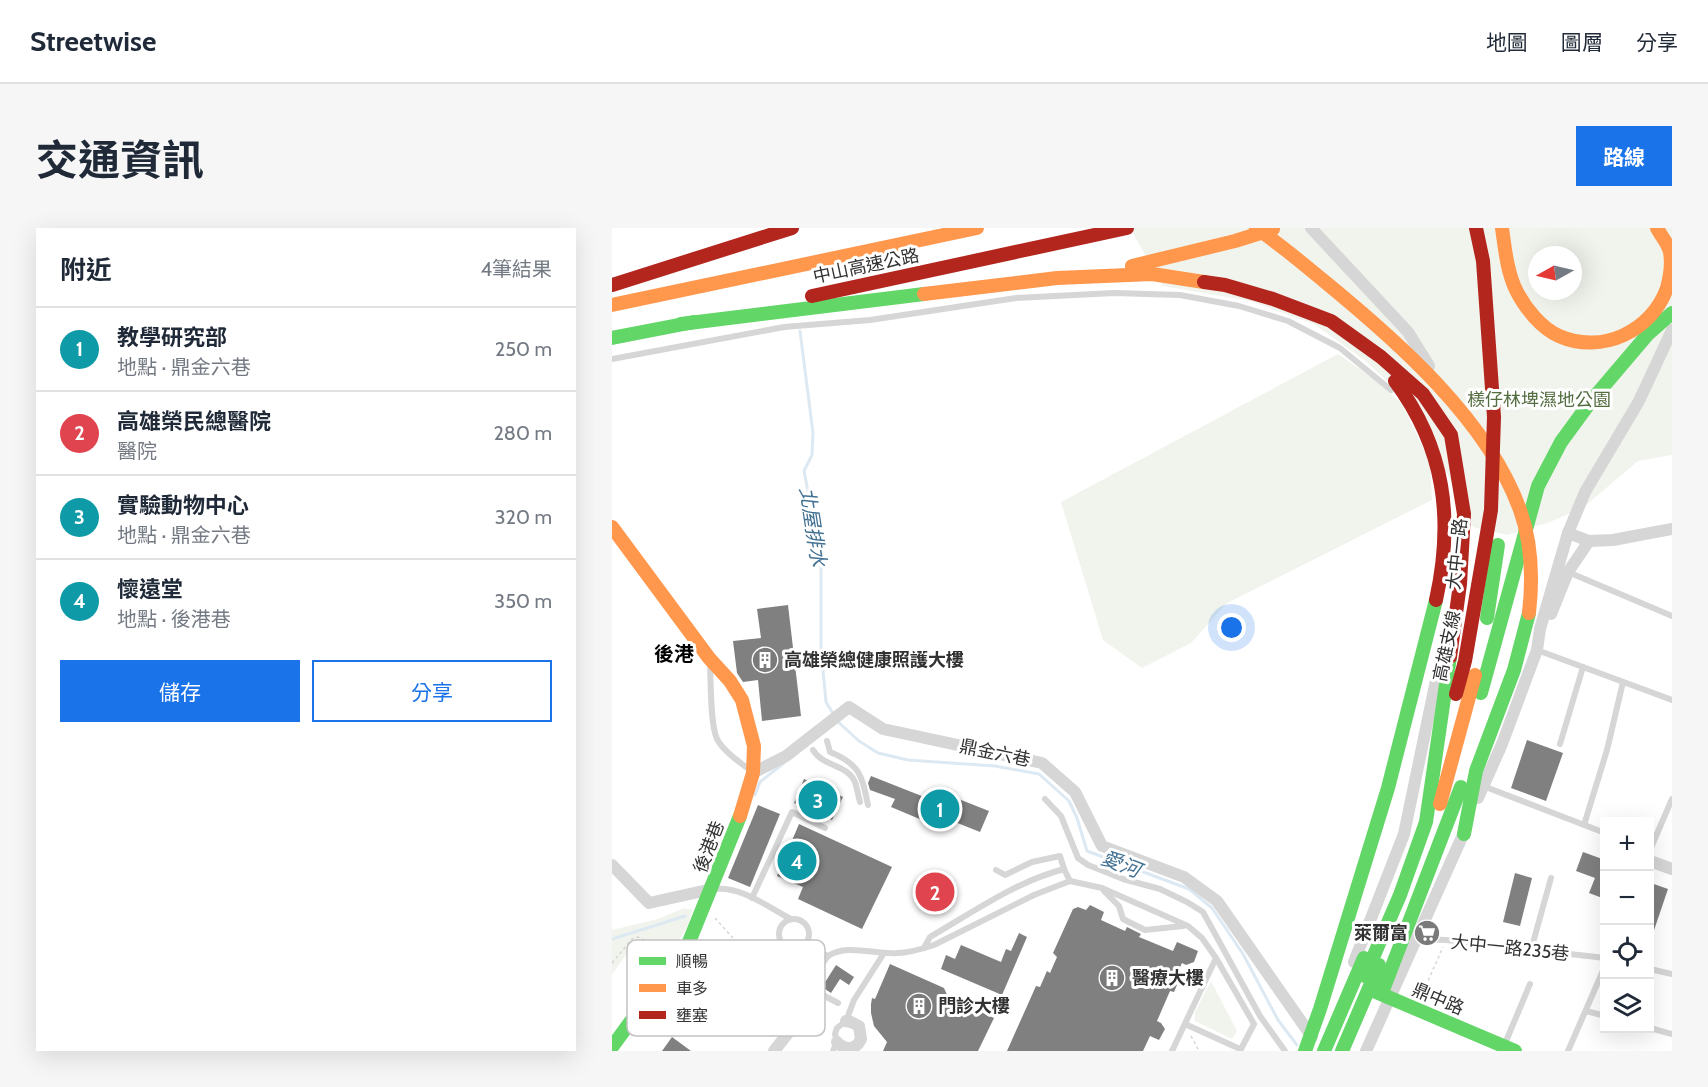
<!DOCTYPE html>
<html lang="zh-TW">
<meta charset="utf-8">
<style>
:root{--surface:#fff;--page:#f6f6f7;--text:#1f2937;--muted:#747a83;--line:#e0e1e3;--accent:#1a73e8}
body{margin:0;font-family:Cabin,"Noto Sans TC",sans-serif;background:var(--page);color:var(--text)}
.controls{position:absolute;right:18px;bottom:18px;display:grid;overflow:hidden;border-radius:0px;box-shadow:0 6px 24px #0002}
.controls button{width:54px;height:54px;display:grid;place-items:center;padding:0;border:0;border-bottom:2px solid var(--line);background:var(--surface);color:var(--text);font:30px sans-serif}
.compass{position:absolute;left:916px;top:18px;width:54px;height:54px;border-radius:50%;background:var(--surface);box-shadow:0 6px 24px #0002;rotate:262deg}
.you{position:absolute;left:620px;top:400px;width:21px;height:21px;margin:-15px;border:4px solid #fff;border-radius:50%;background:#1a73e8;box-shadow:0 0 0 9px #1a73e833}
.badge{display:grid;place-items:center;width:39px;height:39px;border-radius:50%;background:var(--accent);color:#fff;font-size:20px;font-weight:700}
.pin{position:absolute;translate:-50% -50%;border:3px solid #fff;box-shadow:0 2px 6px #0006}
.list{margin:0;padding:0;list-style:none}
h2{display:flex;justify-content:space-between;align-items:center;height:78px;margin:0;padding:0 24px;font-size:26px}
h2 small{font-size:20px;font-weight:400;color:var(--muted)}
.list li{display:grid;grid-template-columns:39px 1fr auto;gap:18px;align-items:center;box-sizing:border-box;height:84px;padding:0 24px;border-top:2px solid var(--line)}
.list b{display:block;font-size:22px;white-space:nowrap}
.list p{margin:0;font-size:20px;white-space:nowrap;color:var(--muted)}
.list em{font-size:20px;font-style:normal;color:var(--muted)}
.actions{display:flex;gap:12px;padding:18px 24px}
.actions a{flex:1;padding:14px 0;border:2px solid var(--accent);border-radius:0px;text-align:center;font-size:21px;color:var(--accent)}
.actions .main{background:var(--accent);color:#fff}
.icon{flex:none;width:33px;height:33px;fill:none;stroke:currentColor;stroke-width:2;stroke-linecap:round;stroke-linejoin:round}
.map{position:relative;flex:none;width:1060px;height:823px;overflow:hidden;border-radius:0px}
header{display:flex;align-items:center;gap:36px;box-sizing:border-box;height:84px;padding:0 30px;background:var(--surface);border-bottom:2px solid var(--line)}
header strong{font-size:28px}
nav{display:flex;gap:33px;margin-inline-start:auto;font-size:21px}
.intro{display:flex;align-items:center;justify-content:space-between;box-sizing:border-box;height:144px;padding:0 36px}
h1{margin:0;font-size:42px}
.button{padding:15px 27px;border-radius:0px;background:var(--accent);color:#fff;font-size:21px;font-weight:700}
main{display:flex;gap:36px;padding:0 36px}
aside{flex:1;background:var(--surface);border-radius:0px;box-shadow:0 6px 24px #0002}
.map>svg:first-child{display:block}
.green{fill:#f1f4ed;fill-rule:evenodd}
.lines{fill:none;stroke-linecap:round;stroke-linejoin:round}
.stream{stroke:#dde9f2;stroke-width:3}
.building{fill:#808080}
.path{stroke:#d5d5d5;stroke-width:1.5;stroke-dasharray:3 3;stroke-linecap:butt}
.lane{stroke:#d6d6d6;stroke-width:6}
.street{stroke:#d6d6d6;stroke-width:12}
.fast{stroke:#63d668;stroke-width:14}
.slow{stroke:#ff974d;stroke-width:14}
.jam{stroke:#b3261e;stroke-width:14}
.labels{text-anchor:middle;stroke-width:6;stroke-linejoin:round;paint-order:stroke}
.street-label{font-size:18px;fill:#323232;stroke:#fff}
.park-label{font-size:18px;fill:#546d40;stroke:#fff}
.poi-label{font-size:18px;font-weight:bold;fill:#323232;stroke:#fff;text-anchor:start}
.water-label{font-size:20px;font-style:italic;fill:#427193;stroke:#fff}
.neighbourhood-label{font-size:20px;font-weight:bold;fill:#000;stroke:#fff}
.key{fill:#fff;stroke:#c2c2c2;stroke-width:1.5}
.key-label{font-size:16px;fill:#323232}
</style>
<header>
<strong>Streetwise</strong>
<nav><a>地圖</a><a>圖層</a><a>分享</a></nav>
</header>
<div class="intro"><h1>交通資訊</h1><a class="button">路線</a></div>
<main>
<aside>
<h2>附近<small>4筆結果</small></h2>
<ul class="list">
<li><span class="badge" style="background:#0f9aa8">1</span><div><b>教學研究部</b><p>地點 · 鼎金六巷</p></div><em>250 m</em></li>
<li><span class="badge" style="background:#e0444e">2</span><div><b>高雄榮民總醫院</b><p>醫院</p></div><em>280 m</em></li>
<li><span class="badge" style="background:#0f9aa8">3</span><div><b>實驗動物中心</b><p>地點 · 鼎金六巷</p></div><em>320 m</em></li>
<li><span class="badge" style="background:#0f9aa8">4</span><div><b>懷遠堂</b><p>地點 · 後港巷</p></div><em>350 m</em></li>
</ul>
<div class="actions"><a class="main">儲存</a><a>分享</a></div>
</aside>
<div class="map">
<svg width="1060" height="823" viewBox="0 0 1060 823">
<rect width="100%" height="100%" fill="#fff"/>
<!-- green -->
<g class="green">
<path d="M518 0H1060V227L1026 233 972 279 938 294 895 307 861 299 803 179 751 131 702 96 638 73 551 58ZM925 27H961V63H925Z"/>
<path d="M726 126 765 153 790 176 818 234 820 272 615 375 579 415 530 440 491 412 449 274Z"/>
<path d="M72 680 80 682 76 697 55 732 25 712 0 746V702L46 691Z"/>
<path d="M599 753 625 803 620 811 583 793V784Z"/>
</g>
<g class="lines">
<!-- stream -->
<g class="stream">
<path d="M188 103 201 205 200 227 192 243 205 310 209 341V422L214 474 222 487"/>
<path d="M225 493 247 513 266 525 296 532 383 538 427 546 457 573 465 590 475 623 577 661 600 680 631 726 666 792 685 817"/>
<path d="M143 567 148 554 172 535"/>
<path d="M0 711 73 688"/>
</g>
</g>
<!-- building -->
<g class="building">
<path d="M176 377 189 488 150 493 146 452 131 454 125 445 121 413 149 410 145 381Z"/>
<path d="M915 512 951 525 934 573 899 560Z"/>
<path d="M259 548 330 576 334 566 377 583 368 604 333 590 329 600 279 579 283 571 258 562 256 555Z"/>
<path d="M192 551 231 569 220 592 182 575Z"/>
<path d="M146 577 168 586 138 659 116 650Z"/>
<path d="M187 596 280 639 250 701 186 671 191 659 165 648Z"/>
<path d="M971 624 993 632V671L977 665 983 650 964 643Z"/>
<path d="M903 645 920 650 908 698 891 694Z"/>
<path d="M1039 655 1056 661 1039 711 1038 659Z"/>
<path d="M478 677 492 684 489 692 513 703 515 699 529 706 527 709 561 723 565 714 586 723 582 734 574 737 570 735 564 748 568 750 562 764 558 763 545 793 549 795 553 801 547 812 538 808 531 823H395L424 758 428 759 435 743 438 745 445 729 441 725 461 681 466 679 474 682Z"/>
<path d="M407 705 415 709 390 767 329 741 334 727 343 731 349 717 389 734 394 721 399 723Z"/>
<path d="M278 736 332 760 336 769 382 790 366 823H271L275 814 262 798 259 785V776L260 770 263 771Z"/>
<path d="M224 737 242 749 237 757 228 751 219 765 210 759Z"/>
<path d="M60 809 79 823H50Z"/>
</g>
<g class="lines">
<!-- path -->
<g class="path">
<path d="M103 690 146 738 164 755 185 770"/>
<path d="M0 735 20 711 26 709 53 722"/>
<path d="M809 769 831 719"/>
<path d="M579 808 587 823"/>
</g>
<!-- lane -->
<g class="lane">
<path d="M0 131 172 99 258 92 404 70 502 65 568 67 627 78 676 93 728 120 779 162"/>
<path d="M956 344 1060 388"/>
<path d="M925 422 1060 472"/>
<path d="M98 436C99 454 98 496 105 511 112 524 128 534 139 543"/>
<path d="M215 513 218 524C248 536 250 548 256 577"/>
<path d="M948 516 971 439"/>
<path d="M201 522C211 539 235 536 243 554 245 560 246 567 248 574"/>
<path d="M871 558 993 605"/>
<path d="M433 571 449 588 466 630 476 637 511 651 548 661 575 674 591 684 648 788 673 823"/>
<path d="M972 597 995 522 1011 454"/>
<path d="M1038 622 1060 571"/>
<path d="M384 642 393 647 420 634 448 628 452 641 458 653"/>
<path d="M103 661C129 658 156 679 179 691"/>
<path d="M492 663 507 678 511 691 533 702 571 698"/>
<path d="M140 670 180 584 213 600"/>
<circle cx="182" cy="706" r="15"/>
<path d="M805 711 834 712 993 730"/>
<path d="M193 717 216 728"/>
<path d="M312 720 318 709C361 684 403 654 452 641"/>
<path d="M919 722 939 650"/>
<path d="M604 730 642 796 628 823"/>
<path d="M1038 741 1060 746"/>
<path d="M226 775 194 758 216 728C235 715 263 727 285 725 297 725 310 721 322 717L422 667 458 653 490 660 576 698 590 710 604 730 560 823"/>
<path d="M974 783 993 788"/>
<path d="M573 796 628 821"/>
<path d="M1038 800 1060 806"/>
<path d="M892 818 918 756"/>
<path d="M221 823 225 814 223 806 225 800 234 793 242 772 272 725"/>
<path d="M956 823 993 738"/>
</g>
<!-- street -->
<g class="street">
<path d="M699 0 796 104 817 138"/>
<path d="M956 305 977 313 1001 312 1060 301"/>
<path d="M939 386 956 344 977 313"/>
<path d="M141 545 174 528 237 479 271 501 430 535 463 564 490 618 572 649 605 673 700 809"/>
<path d="M866 570 890 516 925 422 928 401 956 305 973 264 1027 173 1060 102"/>
<path d="M1038 633 1060 641"/>
<path d="M0 637 37 675 100 661"/>
<path d="M742 734 792 606 827 438"/>
<path d="M225 814C233 823 244 822 249 811L247 798 239 794 234 793"/>
<path d="M162 823 177 804 193 776"/>
<path d="M754 823 854 600"/>
</g>
<!-- fast -->
<g class="fast">
<path d="M69 96 312 66"/>
<path d="M0 110 82 94"/>
<path d="M875 390 886 317"/>
<path d="M869 465 926 258 949 214 979 173 1036 106 1060 85"/>
<path d="M852 606 864 543 902 442 917 385"/>
<path d="M753 748 788 667 814 594 838 429"/>
<path d="M757 761 903 823"/>
<path d="M771 762 849 559"/>
<path d="M0 819 77 714 128 588"/>
<path d="M693 823 708 781 776 560 824 372"/>
<path d="M712 823 752 730"/>
<path d="M730 823 767 737"/>
</g>
<!-- slow -->
<g class="slow">
<path d="M644 0C668 16 690 35 712 53 784 112 876 192 908 282 920 315 921 350 917 385"/>
<path d="M890 0C893 21 895 43 904 62 913 80 929 100 947 108 990 127 1040 103 1055 60 1058 49 1060 35 1058 24 1056 15 1049 8 1045 0"/>
<path d="M520 38 623 13 661 1"/>
<path d="M312 66 445 50 540 46 592 54"/>
<path d="M0 77 365 0"/>
<path d="M0 299 97 430 118 453 130 472 142 518 141 545 128 588"/>
<path d="M828 576 863 447"/>
</g>
<!-- jam -->
<g class="jam">
<path d="M592 54 613 57 661 71 719 93 769 129 811 166 839 207 852 286 848 356 838 429"/>
<path d="M0 57 180 0"/>
<path d="M200 68 515 0"/>
<path d="M783 153C833 220 842 291 824 372"/>
<path d="M844 466 853 433 879 282 882 189 871 33 864 0"/>
</g>
</g>
<!-- icons -->
<defs>
<g id="building-disc" transform="scale(1.35)"><circle r="9.5" fill="#7a7a7a" stroke="#fff"/><path d="M-4-6H4V6H1V3H-1V6H-4ZM-2.5-4.3h1.7v1.8h-1.7ZM.8-4.3h1.7v1.8H.8ZM-2.5-1h1.7V.8h-1.7ZM.8-1h1.7V.8H.8Z" fill="#fff"/></g>
<g id="supermarket-disc" transform="scale(1.35)"><circle r="9.5" fill="#7a7a7a" stroke="#fff"/><path d="M-6-5.5h2.5l.6 2H6L4.5 2H-2.5L-4.4-4H-6ZM-1.5 3.2a1.3 1.3 0 1 0 .1 0ZM3 3.2a1.3 1.3 0 1 0 .1 0Z" fill="#fff"/></g>
</defs>
<g fill-rule="evenodd">
<use href="#building-disc" x="153" y="432"/>
<use href="#supermarket-disc" x="815" y="705"/>
<use href="#building-disc" x="500" y="750"/>
<use href="#building-disc" x="307" y="778"/>
</g>
<g class="labels">
<!-- street labels -->
<g class="street-label">
<text transform="translate(254 38) rotate(-12)" y="6">中山高速公路</text>
<text transform="translate(845 326) rotate(-84)" y="6">大中一路</text>
<text transform="translate(835 418) rotate(-78)" y="6">高雄支線</text>
<text transform="translate(383 525) rotate(12)" y="6">鼎金六巷</text>
<text transform="translate(97 619) rotate(-69)" y="6">後港巷</text>
<text transform="translate(898 720) rotate(6)" y="6">大中一路235巷</text>
<text transform="translate(826 771) rotate(23)" y="6">鼎中路</text>
</g>
<!-- park labels -->
<g class="park-label">
<text x="927" y="178">檨仔林埤濕地公園</text>
</g>
<!-- poi labels -->
<g class="poi-label">
<text x="172" y="438">高雄榮總健康照護大樓</text>
<text x="796" y="711" text-anchor="end">萊爾富</text>
<text x="520" y="756">醫療大樓</text>
<text x="326" y="784">門診大樓</text>
</g>
<!-- water labels -->
<g class="water-label">
<text transform="translate(201 299) rotate(81)" y="7">北屋排水</text>
<text transform="translate(509 636) rotate(21)" y="7">愛河</text>
</g>
<!-- neighbourhood labels -->
<g class="neighbourhood-label">
<text x="62" y="433">後港</text>
</g>
</g>
<!-- legend -->
<rect x="15" y="712" width="198" height="96" rx="9" class="key"/>
<rect x="27" y="729" width="27" height="8" fill="#63d668"/>
<rect x="27" y="756" width="27" height="8" fill="#ff974d"/>
<rect x="27" y="783" width="27" height="8" fill="#b3261e"/>
<g class="key-label">
<text x="64" y="739">順暢</text>
<text x="64" y="766">車多</text>
<text x="64" y="793">壅塞</text>
</g>
</svg>
<div class="controls">
<button>+</button>
<button>−</button>
<button><svg class="icon" aria-label="locate" viewBox="0 0 24 24"><circle cx="12" cy="12" r="6"/><path d="M12 2v4M12 18v4M2 12h4M18 12h4"/></svg></button>
<button><svg class="icon" aria-label="layers" viewBox="0 0 24 24"><path d="M12 4l9 5-9 5-9-5zM3 14l9 5 9-5"/></svg></button>
</div>
<svg class="compass" viewBox="-18 -18 36 36"><path d="M0-13l5 13h-10z" fill="#e53935"/><path d="M0 13l5-13h-10z" fill="#747a83"/></svg>
<div class="you"></div>
<div class="pin badge" style="left:328px;top:581px;background:#0f9aa8">1</div>
<div class="pin badge" style="left:323px;top:664px;background:#e0444e">2</div>
<div class="pin badge" style="left:206px;top:572px;background:#0f9aa8">3</div>
<div class="pin badge" style="left:185px;top:633px;background:#0f9aa8">4</div>
</div>
</main>
